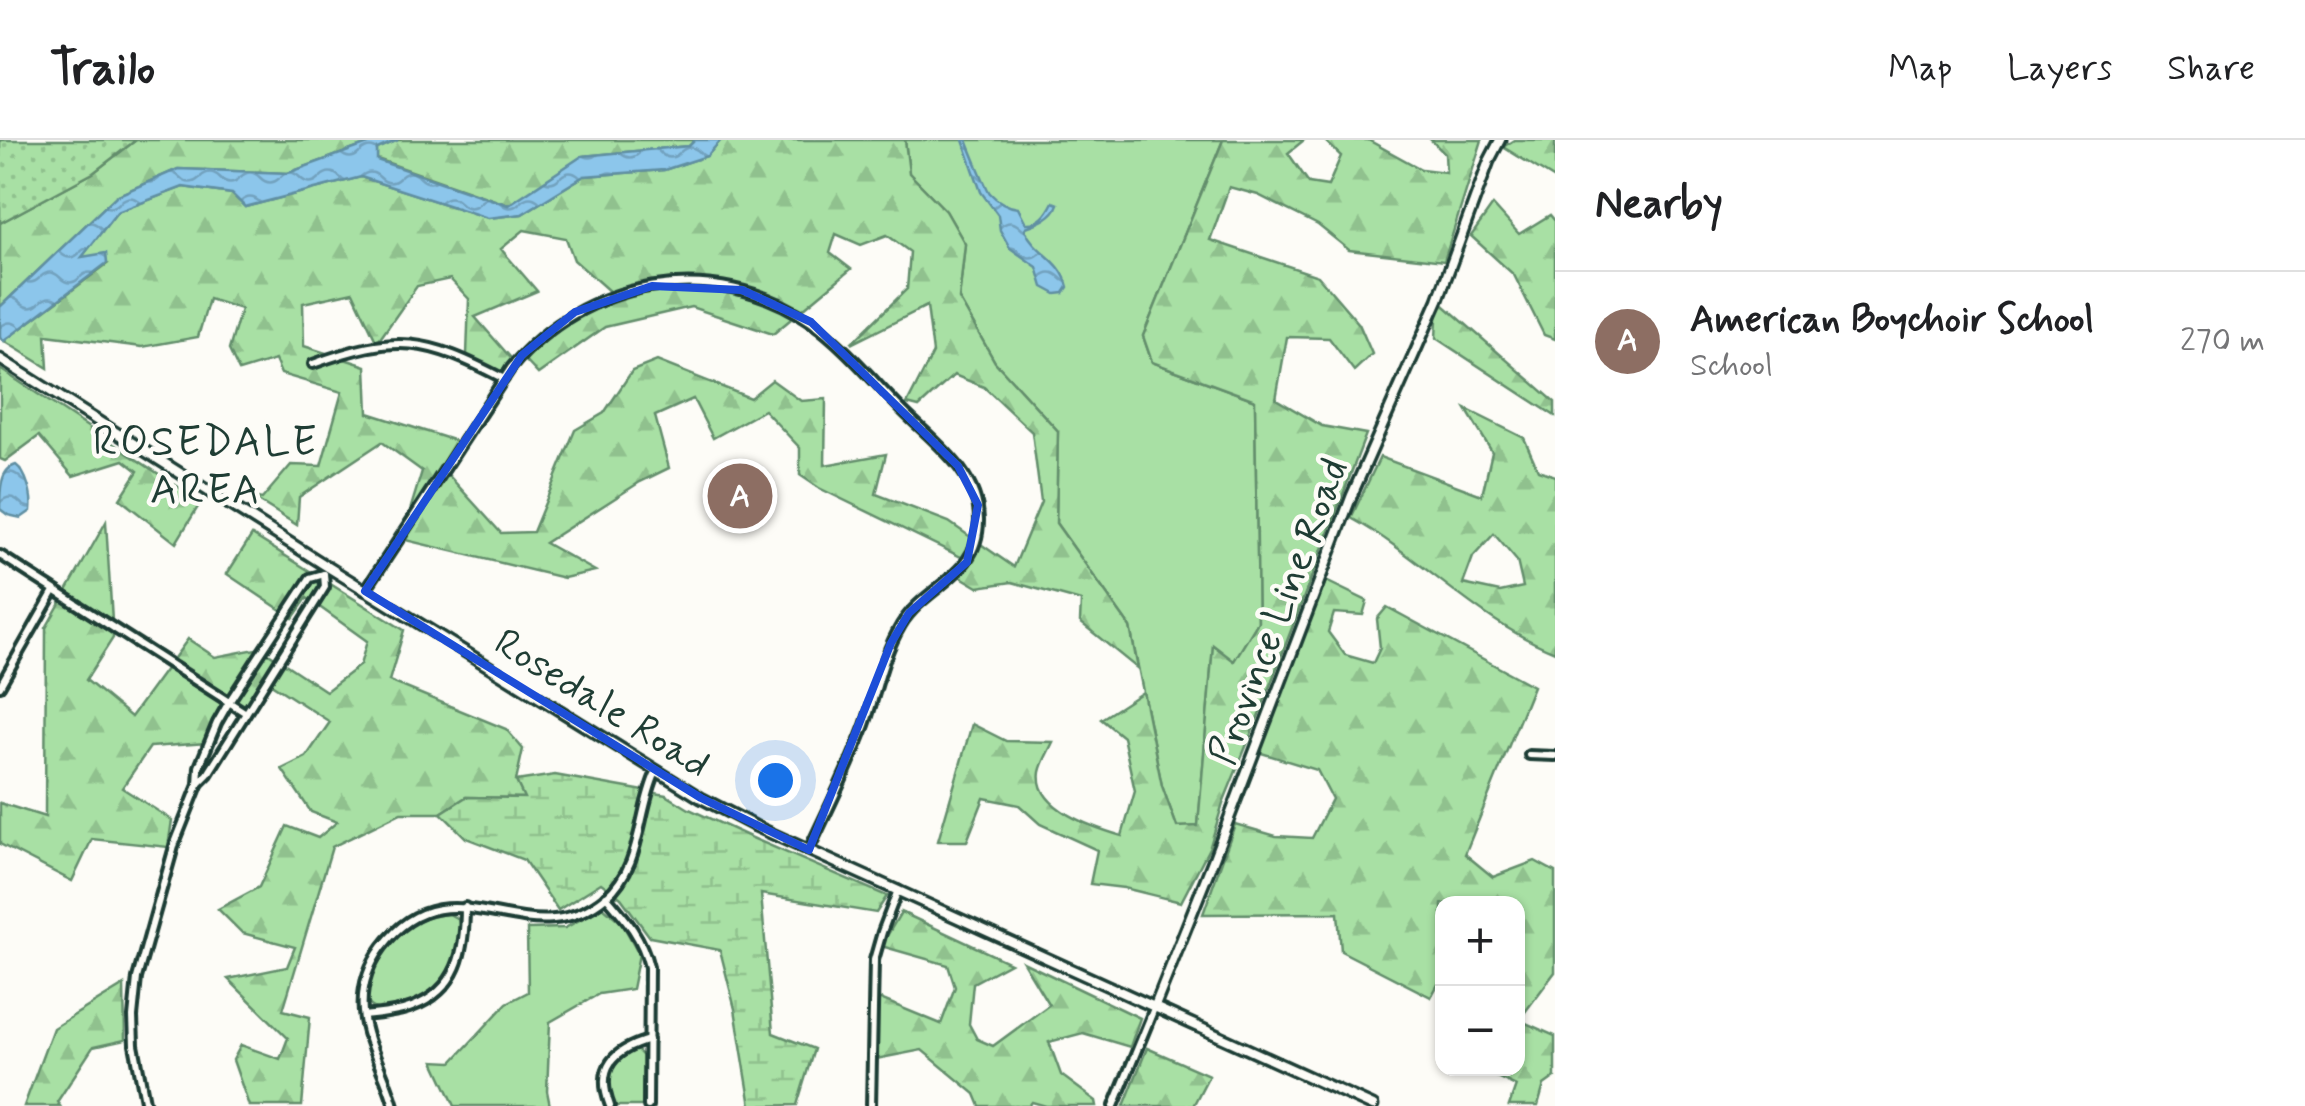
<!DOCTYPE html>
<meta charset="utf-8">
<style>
:root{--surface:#fff;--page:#f6f6f6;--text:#202124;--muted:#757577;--line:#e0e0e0;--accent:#d1495b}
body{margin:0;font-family:Mynerve,sans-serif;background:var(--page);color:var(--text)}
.controls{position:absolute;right:30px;bottom:30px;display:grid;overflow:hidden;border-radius:20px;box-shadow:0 2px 8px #0004}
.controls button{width:90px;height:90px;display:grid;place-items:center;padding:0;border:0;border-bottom:2px solid var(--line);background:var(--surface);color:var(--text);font:50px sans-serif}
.you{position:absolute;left:775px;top:640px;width:35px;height:35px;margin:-25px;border:8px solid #fff;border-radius:50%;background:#1a73e8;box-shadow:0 0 0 15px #1a73e833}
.badge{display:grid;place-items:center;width:65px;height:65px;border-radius:50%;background:var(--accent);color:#fff;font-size:32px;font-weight:700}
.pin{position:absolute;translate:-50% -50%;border:5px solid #fff;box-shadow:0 2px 10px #0006}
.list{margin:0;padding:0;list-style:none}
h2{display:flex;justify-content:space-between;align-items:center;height:130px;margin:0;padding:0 40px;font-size:42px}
h2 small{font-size:32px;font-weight:400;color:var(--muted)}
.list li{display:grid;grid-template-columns:65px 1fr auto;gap:30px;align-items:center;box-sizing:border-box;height:140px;padding:0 40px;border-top:2px solid var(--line)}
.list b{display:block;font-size:38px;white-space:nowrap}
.list p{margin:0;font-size:32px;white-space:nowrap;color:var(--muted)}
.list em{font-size:32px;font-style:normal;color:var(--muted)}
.map{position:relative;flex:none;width:1555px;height:966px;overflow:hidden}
header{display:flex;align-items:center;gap:60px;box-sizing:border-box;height:140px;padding:0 50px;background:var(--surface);border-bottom:2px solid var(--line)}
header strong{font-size:48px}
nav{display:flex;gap:55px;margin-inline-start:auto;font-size:35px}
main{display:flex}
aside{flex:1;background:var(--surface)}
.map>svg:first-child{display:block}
.green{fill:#a8e0a4;stroke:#648e6c;stroke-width:2.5}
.forest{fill:url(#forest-firs);stroke:#648e6c;stroke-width:2.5;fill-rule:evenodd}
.wetland{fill:url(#wetland-marsh);stroke:#648e6c;stroke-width:2.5}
.park{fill:url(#park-dots);stroke:#648e6c;stroke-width:2.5}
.water{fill:url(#water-waves);stroke:#608fa2;stroke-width:2.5}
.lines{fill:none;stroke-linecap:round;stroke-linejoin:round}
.minor-casing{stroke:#1f3d34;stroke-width:14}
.tertiary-casing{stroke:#1f3d34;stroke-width:15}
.minor{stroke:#fdfcf7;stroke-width:6}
.tertiary{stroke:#fdfcf7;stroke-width:8}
.marked{fill:none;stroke:#1d4ed8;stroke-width:8;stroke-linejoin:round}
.labels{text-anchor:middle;stroke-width:9;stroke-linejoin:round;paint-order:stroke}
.street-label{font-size:40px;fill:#1f3d34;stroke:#fdfcf7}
.neighbourhood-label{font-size:42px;letter-spacing:2.5px;fill:#1f3d34;stroke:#fdfcf7}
</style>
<header>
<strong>Trailo</strong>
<nav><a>Map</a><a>Layers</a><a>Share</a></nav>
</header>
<main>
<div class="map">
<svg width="1555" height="966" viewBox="0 0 1555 966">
<defs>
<pattern id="forest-firs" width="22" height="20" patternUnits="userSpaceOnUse" patternTransform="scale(2.5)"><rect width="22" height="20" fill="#a8e0a4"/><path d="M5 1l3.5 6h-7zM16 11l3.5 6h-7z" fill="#90c18e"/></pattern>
<pattern id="wetland-marsh" width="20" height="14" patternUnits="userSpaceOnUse" patternTransform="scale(2.5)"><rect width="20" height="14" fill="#a8e0a4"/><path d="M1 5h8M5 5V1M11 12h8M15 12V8" fill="none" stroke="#90c18e"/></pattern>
<pattern id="park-dots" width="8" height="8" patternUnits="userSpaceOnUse" patternTransform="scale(2.5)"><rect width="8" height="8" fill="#a8e0a4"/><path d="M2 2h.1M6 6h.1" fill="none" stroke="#90c18e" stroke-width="1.8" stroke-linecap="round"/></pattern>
<pattern id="water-waves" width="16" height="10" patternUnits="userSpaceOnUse" patternTransform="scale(2.5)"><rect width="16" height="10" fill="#8cc6eb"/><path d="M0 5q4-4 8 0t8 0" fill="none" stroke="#72a2bf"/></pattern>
</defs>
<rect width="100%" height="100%" fill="#fdfcf7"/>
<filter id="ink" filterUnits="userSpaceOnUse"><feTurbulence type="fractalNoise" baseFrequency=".01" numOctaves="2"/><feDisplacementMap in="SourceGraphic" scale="20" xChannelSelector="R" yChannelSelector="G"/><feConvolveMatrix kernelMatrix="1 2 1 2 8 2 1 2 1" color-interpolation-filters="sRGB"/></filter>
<g filter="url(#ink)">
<!-- green -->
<g class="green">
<path d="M905 0H1223L1143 196 1152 222 1255 260 1258 482 1234 522 1213 507 1198 687H1177L1162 646 1130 487 1056 383 1058 291 995 222 959 159 965 104 946 71 909 33Z"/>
<path d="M603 767 622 783 639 814 632 849 599 854 550 882 547 951 550 966H455L434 921 452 922 507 863 528 852 527 789 565 788Z"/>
<path d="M449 774 458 779C472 820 434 863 394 868 387 869 378 872 372 867 365 862 367 853 368 845 375 806 410 777 449 774Z"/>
<path d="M631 909 638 911 643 916V966H613C604 945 609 918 631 909Z"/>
</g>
<!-- forest -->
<g class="forest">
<path d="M136 0H379L288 33 178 29 116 56 0 167V83L93 33Z"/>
<path d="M398 0H695L689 6 583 16 509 65 377 19V9Z"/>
<path d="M721 0H905L909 33 946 71 965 104 959 159 995 222 1058 291 1056 383 1130 487 1138 529 1080 482 1081 461 1012 442 978 447 956 434 967 420 819 348 800 335V308L764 270 713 298 693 259 655 276 669 328 640 342 545 403 595 431 564 438 397 398 408 377 422 331 382 302 299 357 297 385 252 357 262 359 291 325 321 326 342 252 281 234 275 220 239 231 229 210 241 169 209 159 198 197 142 207 46 195 48 228 4 201 107 124 81 118 117 72 183 47 232 54 245 67 361 37 488 78 522 74 584 36 664 30 707 16ZM524 90 566 98 574 120 610 152 523 218 538 234 605 187 691 167 773 194 851 129 830 113 836 94 861 105 887 95 910 112 907 149 851 204 927 166 933 213 907 264 919 267 954 235 984 247 1032 292 1041 362 1014 427 949 382 876 354 886 314 825 325 826 259 801 261 772 240 750 258 657 221 632 231 604 273 575 290 533 392 501 393 442 328 459 302 368 273 366 226 304 206 303 163 353 152 377 203 417 146 450 139 469 159 467 215 506 239 517 225 475 177 537 151 501 109Z"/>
<path d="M1223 0H1304L1288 13 1309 43 1328 46 1341 16 1324 0H1368L1421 29 1446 32 1445 14 1431 0H1482L1444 121 1349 110 1318 85 1258 55 1229 47 1210 100 1318 136 1359 184 1372 214 1354 231 1329 198 1287 197 1276 259 1322 286 1366 294 1258 577 1223 663 1210 706 1181 762 1124 748 1090 744 1097 710 1040 684 1019 665 984 658 967 701H938L972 584 1006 601 1053 602C1049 611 1042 622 1040 632 1034 669 1095 688 1122 696L1135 651 1123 597 1101 579 1143 552 1162 646 1177 687 1198 686 1213 505 1234 521 1258 482 1255 260 1152 222 1143 196Z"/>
<path d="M1514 0H1555V39L1503 7Z"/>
<path d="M1493 65 1519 94 1550 75 1555 81V199L1544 195 1514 135 1471 96Z"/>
<path d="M1438 160 1555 262V276L1436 198Z"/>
<path d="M0 229 201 362 176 403 120 359 138 331 124 320 73 336 39 296 5 321 0 319Z"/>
<path d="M1466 269 1524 298 1538 330 1555 336V512C1478 482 1422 417 1351 378L1380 317 1482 355 1492 312ZM1494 394 1517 421 1523 447 1500 452 1463 444 1473 417Z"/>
<path d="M106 382 113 498 86 540 131 577 188 499 215 517 261 508 326 551 360 525 367 501 307 458 293 478 227 434 252 395 404 490 389 541 506 589 523 609 516 641 525 658 466 657 441 673H401L332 707 283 870 310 877 302 966H249L233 920 241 905 280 919 288 898 228 839 287 827 295 807 242 793 218 769 259 747 287 686 318 698 337 682 311 672 282 629 306 617 330 582 268 542 245 575 227 563 207 603 150 607 122 648 172 680 168 707 92 699 72 741 0 704V663L45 677 46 488Z"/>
<path d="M1326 441 1367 461 1363 475 1334 473 1328 492 1345 515 1373 523 1380 508 1377 479 1387 467 1533 546 1465 714 1493 737 1535 721 1555 732V832L1519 880 1555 896V937L1544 945 1538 966H1509L1516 946 1480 929 1518 928V764H1442V837L1431 857 1341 811 1338 773 1203 774 1235 684 1276 696 1312 698 1332 659 1317 630 1258 612Z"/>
<path d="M901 772 1010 823 973 843 969 884 977 899 993 906 1049 865 1023 822 1140 878 1130 907 1083 893 1049 902 1061 935 1096 961 1097 966H1046L1032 962 1029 966H980L975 954 922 910 876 919 871 891V855L941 884 955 847 948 825 881 806Z"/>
<path d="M124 845 125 900 93 907 57 962 60 966H24L53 888Z"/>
<path d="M1147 908 1209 935 1193 966H1124Z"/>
</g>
<!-- wetland -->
<path class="wetland" d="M555 635 666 655 689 669 750 697 887 756 876 773 761 754 773 893 814 909 797 965 751 966 735 869 720 810 650 797 621 758 601 743 558 770 524 720 466 698 441 673 466 657 524 658 516 641Z"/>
<!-- park -->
<path class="park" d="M0 0H136L93 33 0 83Z"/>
<!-- water -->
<g class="water">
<path d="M379 0H398L377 9V20L508 65 582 16 689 6 695 0H721L707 16 664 30 584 36 522 74 488 78 361 37 245 67 232 54 183 47 117 72 82 117 106 113 107 123 4 201 0 198V167L116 56 178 29 288 33Z"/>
<path d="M963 0H967C970 8 987 50 990 53 997 61 1008 67 1018 68L1026 83C1040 84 1047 74 1053 62L1058 64C1054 77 1038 83 1026 87L1025 90C1036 114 1061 118 1068 147L1064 153 1056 154 1043 147 1037 127 1010 108 1000 90 998 75 981 52Z"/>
<path d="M16 325C27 333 33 357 31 371L21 378 8 375 0 369C0 351 0 329 16 325Z"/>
</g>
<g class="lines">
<!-- minor casing -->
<g class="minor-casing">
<g id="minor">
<path d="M313 224C397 193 426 198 504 239"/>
<path d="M0 415 246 573"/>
<path d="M365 451 511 228C583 139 715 115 811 182 845 206 874 242 903 271 934 302 979 333 979 380 979 437 926 444 901 485 882 517 877 551 865 585 849 628 828 669 809 710"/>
<path d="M0 546 54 451"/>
<path d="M1529 615 1555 616"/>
<path d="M198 644 208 634 325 447 324 434"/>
<path d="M606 756C626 779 642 797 649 827L648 966"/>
<path d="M364 876C380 874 397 873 412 867 458 850 465 811 465 767"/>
<path d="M146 966 134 905 133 877 137 838 175 703 198 645 199 627 217 583 229 562 310 438 324 434"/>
<path d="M394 966C386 934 366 905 363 872 361 849 368 826 382 807 451 716 528 822 606 757 643 725 637 673 656 632"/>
<path d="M610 966C595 927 614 910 649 900"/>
<path d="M871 966 874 820 882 792 898 750"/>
<path d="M1114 966 1155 866"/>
</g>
</g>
<!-- tertiary casing -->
<g class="tertiary-casing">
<g id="tertiary">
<path d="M0 219 328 427 701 658 755 686 1373 966"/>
<path d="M1155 866 1214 718 1352 355 1438 160 1489 21 1500 0"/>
</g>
</g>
<!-- minor -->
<use href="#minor" class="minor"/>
<!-- tertiary -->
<use href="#tertiary" class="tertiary"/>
</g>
</g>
<!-- marked area -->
<path class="marked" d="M652 146 742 150 811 182 958 326 978 365 967 422 909 473 891 503 809 710 701 658 365 451 522 215 575 172Z"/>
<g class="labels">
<!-- street labels -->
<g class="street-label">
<text transform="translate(1277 471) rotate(-69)" y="14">Province Line Road</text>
<text transform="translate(603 562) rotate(32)" y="14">Rosedale Road</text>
</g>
<!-- neighbourhood labels -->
<g class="neighbourhood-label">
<text x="206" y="315">ROSEDALE<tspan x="206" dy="48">AREA</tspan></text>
</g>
</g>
</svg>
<div class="controls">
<button>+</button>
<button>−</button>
</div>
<div class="you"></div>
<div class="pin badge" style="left:740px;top:356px;background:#8d6e63">A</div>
</div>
<aside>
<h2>Nearby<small></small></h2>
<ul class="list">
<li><span class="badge" style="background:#8d6e63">A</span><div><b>American Boychoir School</b><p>School</p></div><em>270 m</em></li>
</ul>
</aside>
</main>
